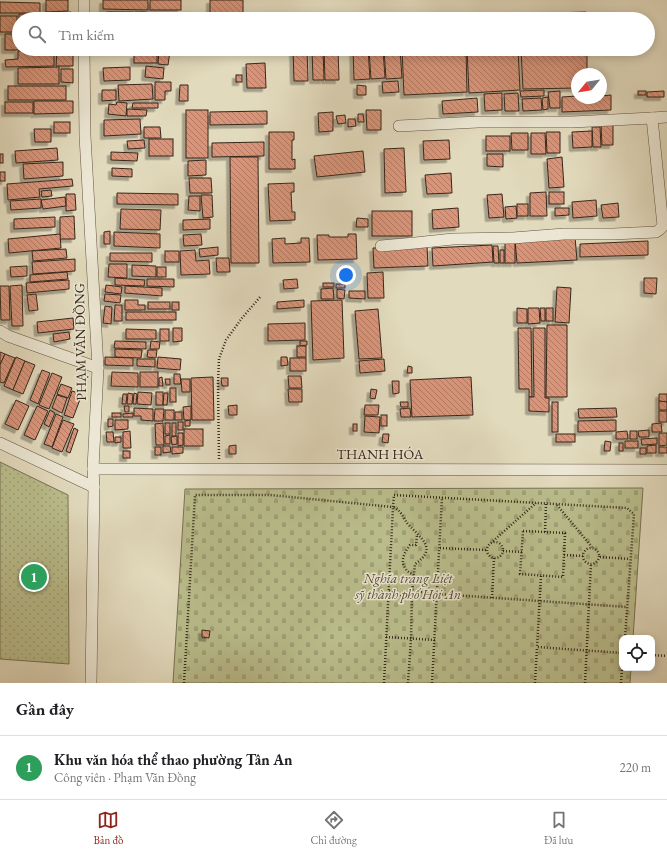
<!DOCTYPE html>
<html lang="vi">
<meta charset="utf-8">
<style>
:root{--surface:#fff;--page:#f2f2f2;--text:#202124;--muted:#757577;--line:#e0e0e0;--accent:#8f2418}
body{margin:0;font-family:"EB Garamond",serif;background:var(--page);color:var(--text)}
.controls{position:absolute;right:12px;bottom:12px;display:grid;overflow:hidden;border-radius:8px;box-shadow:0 2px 10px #0003}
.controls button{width:36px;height:36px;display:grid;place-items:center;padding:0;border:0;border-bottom:1px solid var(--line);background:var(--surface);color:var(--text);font:20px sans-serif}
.compass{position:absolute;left:571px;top:68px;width:36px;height:36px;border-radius:50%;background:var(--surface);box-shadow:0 2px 10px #0003;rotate:240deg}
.you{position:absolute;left:346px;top:275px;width:14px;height:14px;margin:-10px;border:3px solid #fff;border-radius:50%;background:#1a73e8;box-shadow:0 0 0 6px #1a73e833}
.badge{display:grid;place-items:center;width:26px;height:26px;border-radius:50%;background:var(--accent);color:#fff;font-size:13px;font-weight:700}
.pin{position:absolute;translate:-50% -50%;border:2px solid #fff;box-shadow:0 1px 4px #0006}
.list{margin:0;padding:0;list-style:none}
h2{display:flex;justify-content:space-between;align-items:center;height:52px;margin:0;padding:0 16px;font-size:17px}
h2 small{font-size:13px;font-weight:400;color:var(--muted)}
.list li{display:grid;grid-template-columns:26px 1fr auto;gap:12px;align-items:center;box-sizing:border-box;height:64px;padding:0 16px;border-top:1px solid var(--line)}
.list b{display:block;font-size:15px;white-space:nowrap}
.list p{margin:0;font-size:13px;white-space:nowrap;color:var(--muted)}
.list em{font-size:13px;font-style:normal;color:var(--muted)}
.icon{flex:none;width:22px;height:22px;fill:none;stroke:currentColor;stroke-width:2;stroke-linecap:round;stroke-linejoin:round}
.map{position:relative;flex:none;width:667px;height:683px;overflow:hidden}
.search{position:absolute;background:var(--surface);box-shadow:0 2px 10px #0003;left:12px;right:12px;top:12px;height:44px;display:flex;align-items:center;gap:10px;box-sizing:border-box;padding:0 14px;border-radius:22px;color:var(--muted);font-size:15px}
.sheet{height:116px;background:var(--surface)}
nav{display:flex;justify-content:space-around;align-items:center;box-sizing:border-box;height:56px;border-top:1px solid var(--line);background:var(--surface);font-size:11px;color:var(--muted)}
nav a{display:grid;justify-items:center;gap:2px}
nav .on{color:var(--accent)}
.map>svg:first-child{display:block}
.cemetery{fill:url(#cemetery-stones);stroke:#787253}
.park{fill:url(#park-dots);stroke:#787253}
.building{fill:url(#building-back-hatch);stroke:#37271a;filter:url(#shadow)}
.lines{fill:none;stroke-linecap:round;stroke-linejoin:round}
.minor-casing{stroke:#625443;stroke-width:12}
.path{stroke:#37271a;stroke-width:2.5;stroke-dasharray:1 2;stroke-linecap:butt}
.minor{stroke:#ece7d4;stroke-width:11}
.labels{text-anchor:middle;stroke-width:3;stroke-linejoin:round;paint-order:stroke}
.street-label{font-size:14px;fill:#37271a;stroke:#ece7d4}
.park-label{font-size:14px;font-style:italic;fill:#584c36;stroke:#ece7d4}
</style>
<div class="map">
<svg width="667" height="683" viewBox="0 0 667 683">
<defs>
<pattern id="cemetery-stones" width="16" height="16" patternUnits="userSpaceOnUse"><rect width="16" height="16" fill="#babd8c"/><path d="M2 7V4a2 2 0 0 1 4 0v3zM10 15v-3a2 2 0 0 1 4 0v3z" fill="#a0a278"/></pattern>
<pattern id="park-dots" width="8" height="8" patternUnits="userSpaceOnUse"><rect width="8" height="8" fill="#babd8c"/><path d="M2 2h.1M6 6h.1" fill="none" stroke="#a0a278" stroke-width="1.8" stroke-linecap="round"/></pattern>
<pattern id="building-back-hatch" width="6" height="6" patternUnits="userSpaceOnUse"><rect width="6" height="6" fill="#d99479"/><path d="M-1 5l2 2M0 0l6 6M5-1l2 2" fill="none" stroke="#b17962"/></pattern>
<filter id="shadow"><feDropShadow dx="-3.5" dy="3.5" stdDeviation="0" flood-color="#0004"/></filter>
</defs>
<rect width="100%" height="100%" fill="#e2dabd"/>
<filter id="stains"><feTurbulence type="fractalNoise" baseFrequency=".005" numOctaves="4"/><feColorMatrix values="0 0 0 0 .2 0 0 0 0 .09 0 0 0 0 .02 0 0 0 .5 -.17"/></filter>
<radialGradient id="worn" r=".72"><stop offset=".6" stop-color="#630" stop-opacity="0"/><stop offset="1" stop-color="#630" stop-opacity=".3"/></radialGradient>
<!-- cemetery -->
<path class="cemetery" d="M643 488 633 638H622V668H631L630 683H173L185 489Z"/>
<!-- park -->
<path class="park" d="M0 462 68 495 69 664 0 659Z"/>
<!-- building -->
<g class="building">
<path d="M46 0H68V11L46 12Z"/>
<path d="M103 0H148V10L103 9Z"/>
<rect x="150" y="0" width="31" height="10"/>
<path d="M210 0H243V13H233V19H210Z"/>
<path d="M0 2 40 3V13H0Z"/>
<path d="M71 12V19H50L49 13Z"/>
<rect x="107" y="12" width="26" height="7"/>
<rect x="135" y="12" width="11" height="7"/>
<path d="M586 12V19H521L520 14Z"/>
<path d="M516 13V19H466V15Z"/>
<path d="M19 14H36V19H19V22Z"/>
<rect x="39" y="14" width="9" height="5"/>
<rect x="323" y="14" width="14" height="5"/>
<path d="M464 14 465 19H400V16Z"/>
<rect x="311" y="15" width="11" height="4"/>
<path d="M366 15 367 19H351V16Z"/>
<path d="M381 15 382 19H367V16Z"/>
<rect x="383" y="15" width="15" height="4"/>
<rect x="0" y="16" width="17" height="16"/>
<path d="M306 16 307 19H292V17Z"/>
<path d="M5 34H19V49H53V50H5Z"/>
<path d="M293 49H307L308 81H294Z"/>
<path d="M312 49H323L324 80H313Z"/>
<path d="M324 49H338L339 80H325Z"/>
<path d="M353 49H368L370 79 354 80Z"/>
<path d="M369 49H383L385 78 371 79Z"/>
<path d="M384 49H400L402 78 386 79Z"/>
<path d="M402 49H466L467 92 404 95Z"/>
<path d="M467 49H518L520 90 469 93Z"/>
<path d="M521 49H587V74H577V88L523 89Z"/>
<path d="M57 50H73V66H56Z"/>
<path d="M159 50 170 51 168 65 158 64Z"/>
<path d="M18 51H54V66L6 67 5 60 18 59Z"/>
<rect x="134" y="55" width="23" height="8"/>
<path d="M265 63 266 88H247L246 64Z"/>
<path d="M146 66 164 68 163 79 145 77Z"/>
<path d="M59 67V84H18V68Z"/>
<path d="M130 67V80L104 81 103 68Z"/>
<path d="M61 69H73V83L61 82Z"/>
<rect x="236" y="75" width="6" height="7"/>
<path d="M398 81 399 92 383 93 382 82Z"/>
<path d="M155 82H171V91H165V100H155Z"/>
<path d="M152 84 153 99 119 101 118 85Z"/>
<path d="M180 85H188V101H179Z"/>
<path d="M357 85 366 86V95H357Z"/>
<rect x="8" y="86" width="58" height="14"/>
<path d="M102 90H116V100L102 101Z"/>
<path d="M544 90V96L521 97 520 91Z"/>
<path d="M560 91V108H550L548 92Z"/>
<rect x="638" y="91" width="8" height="4"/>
<path d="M664 91V97H647V92Z"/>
<path d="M502 93V110L485 111 484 94Z"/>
<path d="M518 93 519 111H505L504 94Z"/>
<path d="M611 95V110L562 112V97L577 96V98H601V96Z"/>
<path d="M548 97V109L543 110 542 98Z"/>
<path d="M477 98 478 112 443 114 442 101Z"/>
<path d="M541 98 542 110 523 111 522 99Z"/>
<path d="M34 101H73V113L34 114Z"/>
<rect x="5" y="102" width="28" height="11"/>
<path d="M117 102 127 103 126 116 108 114 109 104 116 105Z"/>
<path d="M133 103H158V108H132Z"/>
<path d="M127 109 147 110 146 116H127Z"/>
<rect x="186" y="110" width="22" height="48"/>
<path d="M366 110H381V130H367Z"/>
<path d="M267 111V124L210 125V112Z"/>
<path d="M333 112V131L319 132 318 113Z"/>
<path d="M358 114H363L364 122H358Z"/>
<path d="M345 115 346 123 338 124 336 116Z"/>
<path d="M140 119 141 134 104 136V120Z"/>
<path d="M348 119H355L356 126 348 127Z"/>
<rect x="54" y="122" width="16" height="11"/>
<path d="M601 125H613V145H602Z"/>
<path d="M144 127H160L161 138H144Z"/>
<path d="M592 127H600L601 147H593Z"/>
<path d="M34 129H51V142H35Z"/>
<path d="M592 131V147L573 148 572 132Z"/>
<path d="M269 132H294V140H292V160L295 159V169H269Z"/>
<path d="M546 132H560V153H547Z"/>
<path d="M511 133H528V150H512Z"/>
<path d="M531 133H545L546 154H531Z"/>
<rect x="486" y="136" width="24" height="15"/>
<rect x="149" y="139" width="24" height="17"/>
<path d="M144 140 145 148 128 149 127 141Z"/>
<path d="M449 140 450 159 424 160 423 141Z"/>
<path d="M264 142V156L212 157V143Z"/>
<path d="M57 148 58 160 16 163 15 151Z"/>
<path d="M404 148 406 192 385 193 384 149Z"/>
<path d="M363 151 365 172 317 177 314 156Z"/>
<path d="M111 152 138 153 137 161 111 160Z"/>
<rect x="0" y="154" width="3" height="9"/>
<path d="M487 154H503V167L487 166Z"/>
<path d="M230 157H258L259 263H231Z"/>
<path d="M562 157 564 187 549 188 547 159Z"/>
<path d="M206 160V175L188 176V161Z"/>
<path d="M63 162V176L24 179 23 164Z"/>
<path d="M112 168 132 169V177L112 176Z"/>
<rect x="0" y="172" width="5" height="9"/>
<path d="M451 173 452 193 427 194 425 175Z"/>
<path d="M189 178H211L212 193H190Z"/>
<path d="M72 179 73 186 39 189 40 197 8 200 7 184Z"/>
<path d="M294 183V192H291L292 212H295V220L270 221 268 184Z"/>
<path d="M51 190 52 196 42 197 41 191Z"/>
<path d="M546 192 547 216H530V193Z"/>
<rect x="549" y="192" width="15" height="12"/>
<path d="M117 193 178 194V205L117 204Z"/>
<path d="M66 194H75L76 210 66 211Z"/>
<path d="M502 194 504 217 489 218 487 195Z"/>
<path d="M201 195H212L213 217 203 218Z"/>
<path d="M189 196H200V211L188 210Z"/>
<path d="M65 197 66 206 43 209 41 200Z"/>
<path d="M41 199V208L11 210 10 201Z"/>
<path d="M596 200 597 216 573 218 572 202Z"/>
<path d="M618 203 619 217 603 218 601 205Z"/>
<rect x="517" y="204" width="11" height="12"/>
<path d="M516 206 517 218 506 219 505 207Z"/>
<path d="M458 208 459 227 433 229 432 210Z"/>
<path d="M555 208H569V215L555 216Z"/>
<path d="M121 209 161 210 160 230 120 229Z"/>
<rect x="372" y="211" width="40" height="25"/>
<path d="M74 216 75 239H60V217Z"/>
<path d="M55 217V227L14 229V219Z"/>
<path d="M357 218 368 219V227H356Z"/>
<path d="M210 219V229L183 230V220Z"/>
<path d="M110 231V244H104V232Z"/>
<path d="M114 232 160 234V248L114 246Z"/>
<path d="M60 234 61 248 9 253 8 239Z"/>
<path d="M201 234 202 245 184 246 183 235Z"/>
<path d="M348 234H356L357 259 318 260 317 235H329V237H348Z"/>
<path d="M575 237 577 260 517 263 515 240Z"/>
<path d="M285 238V244L301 243V238H309L310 262 273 263 272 239Z"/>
<path d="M648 241V255L580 257V244Z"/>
<rect x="505" y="243" width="10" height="20"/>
<path d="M492 245 493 262 433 266 432 248Z"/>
<path d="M427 246 428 266 374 268 373 248Z"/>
<path d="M493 246H498L499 263H494Z"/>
<path d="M218 247V255L200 257 199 249Z"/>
<path d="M66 249 67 258 33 261 32 251Z"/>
<path d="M195 250 196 261 209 260 210 274 181 275 180 251Z"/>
<rect x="500" y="250" width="4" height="13"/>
<rect x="165" y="251" width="14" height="11"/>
<path d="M110 253H152V262L110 261Z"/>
<path d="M216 258H229L230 272H217Z"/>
<path d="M75 259V271L33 274 32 262Z"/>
<path d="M109 264H127V278L108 277Z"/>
<path d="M132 265 156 266V277L132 276Z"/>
<path d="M27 266V276L11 277 10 267Z"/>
<rect x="157" y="267" width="9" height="10"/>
<path d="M67 272 68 279 30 282V275Z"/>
<path d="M383 272 384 298H368L367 273Z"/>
<path d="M115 278 145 280 144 286 115 285Z"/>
<path d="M644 278H657L656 294 644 293Z"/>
<path d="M147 279H174V287L147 286Z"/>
<path d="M297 279 298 288 284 289 283 280Z"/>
<path d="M69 280V289L27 293 26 283Z"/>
<rect x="323" y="283" width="11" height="4"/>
<rect x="336" y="284" width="9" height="4"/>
<path d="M22 285 23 326H12L10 286Z"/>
<path d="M106 285 122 287 121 294 105 292Z"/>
<path d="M0 286H9L10 320H1Z"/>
<path d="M125 286 162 288V296L125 293Z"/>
<path d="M557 287 571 288 569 323 555 322Z"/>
<path d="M333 288 334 299H321V289Z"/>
<path d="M337 289 345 290 344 299 337 298Z"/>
<path d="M349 291H365V299L349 298Z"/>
<path d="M36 294 38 310 29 311 27 295Z"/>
<path d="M105 294 121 295 120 303 104 301Z"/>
<path d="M125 300H138V305H145V310H125Z"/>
<path d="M304 300V307L277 309V302Z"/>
<path d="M342 300 344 358 313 360 311 301Z"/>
<rect x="148" y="302" width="22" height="7"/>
<rect x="172" y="302" width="7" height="8"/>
<path d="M115 305H122V321H114Z"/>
<path d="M105 306 112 307 111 324 103 323Z"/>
<path d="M517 308 527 309V323H517Z"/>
<path d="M528 308H539L540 323 528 324Z"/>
<path d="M540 308H545V321H541Z"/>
<rect x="546" y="308" width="7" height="13"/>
<path d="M378 309 382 358 359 359 355 311Z"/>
<rect x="126" y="312" width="50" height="8"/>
<path d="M73 318 74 329 38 333 37 322Z"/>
<path d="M305 323V340L268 341V324Z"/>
<path d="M547 325H567V397H546Z"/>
<path d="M173 328H182V341L173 342Z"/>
<path d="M518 328H531L532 397H529V389H519Z"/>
<path d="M533 328H545V398H549V412L529 411V397H534Z"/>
<path d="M126 329 156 330V339H126Z"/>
<rect x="160" y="329" width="9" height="12"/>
<path d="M69 332 70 339 54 342 53 334Z"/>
<path d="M115 341 146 342V349L114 348Z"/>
<path d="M151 341 160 342 159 349H150Z"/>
<path d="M300 341H307V345L300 346Z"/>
<rect x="297" y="346" width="9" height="11"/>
<path d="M115 349 142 350 141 358 115 357Z"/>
<path d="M148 350H157L156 358 147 357Z"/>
<path d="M0 352 5 354 0 365Z"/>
<path d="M5 354 15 358 4 383 0 382V365Z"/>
<path d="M16 357 25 361 13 390 4 386Z"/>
<path d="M105 357 133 358V366L105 365Z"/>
<path d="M158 357 181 359 180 370 157 368Z"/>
<path d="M281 357H287L288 365 281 366Z"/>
<rect x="290" y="358" width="16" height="13"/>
<path d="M137 359H155V367L137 366Z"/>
<path d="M384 359 385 371 360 373 359 361Z"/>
<path d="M25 361 35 365 23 394 13 390Z"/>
<path d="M408 366 412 367V373H407Z"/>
<path d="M42 370 50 373 38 404 30 400Z"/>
<path d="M112 372 138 373V387L111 386Z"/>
<rect x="140" y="372" width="18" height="15"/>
<path d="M52 373 62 377 49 409 39 405Z"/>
<path d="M174 374H180L181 384H174Z"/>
<path d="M288 376H301L302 388H289Z"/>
<path d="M162 377 163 386H159V378Z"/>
<path d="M213 377 214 420H192L191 378Z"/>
<path d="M471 377 473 415 412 417 410 380Z"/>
<path d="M221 378H228V386H222Z"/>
<path d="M165 379H170V385H166Z"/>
<path d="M181 379H190V392H182Z"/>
<path d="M392 381H399V393L393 394Z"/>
<path d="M61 384 72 388 68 398 57 394Z"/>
<rect x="170" y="388" width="6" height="14"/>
<path d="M288 389H302V402H289Z"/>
<path d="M371 389 377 390 375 399 370 398Z"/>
<path d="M72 391 82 394 73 418 64 415Z"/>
<path d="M138 392 152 393 151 405 137 404Z"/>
<rect x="156" y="392" width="7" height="13"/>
<path d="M128 393 133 394 132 404H127Z"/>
<path d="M134 393 137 394 136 404H133Z"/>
<path d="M164 393H168L167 405H163Z"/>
<path d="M123 394H127L126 404H122Z"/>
<path d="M659 394H667V402L659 401Z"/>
<path d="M57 395 67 398 62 413 52 408Z"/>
<path d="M16 400 29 406 18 430 5 424Z"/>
<path d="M659 401 667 402V410H659Z"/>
<path d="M400 402H408V407H401Z"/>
<rect x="552" y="402" width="6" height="30"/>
<path d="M237 405V415H229L228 406Z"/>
<path d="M365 405H379L378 415H364Z"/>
<path d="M37 406 48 411 35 440 24 435Z"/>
<path d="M124 406H129V412H125Z"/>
<path d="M191 406V420H184L183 407Z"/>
<path d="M134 408 153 409V421L141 420V416H134Z"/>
<path d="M410 408 411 417H401L400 409Z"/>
<path d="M616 408 617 417 579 418 578 409Z"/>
<path d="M155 409H164L163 421H154Z"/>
<path d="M50 410 55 413 49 427 44 424Z"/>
<rect x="165" y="410" width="9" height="10"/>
<rect x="659" y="411" width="8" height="11"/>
<rect x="175" y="412" width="7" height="8"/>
<rect x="112" y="413" width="9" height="4"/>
<path d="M133 413V417H123V414Z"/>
<path d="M56 414 63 417 52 447 44 444Z"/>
<rect x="381" y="415" width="6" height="11"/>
<path d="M365 416 380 417 379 433 364 432Z"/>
<path d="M108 419H113V426L108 427Z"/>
<path d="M63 420 74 424 62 452 52 448Z"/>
<path d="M115 420H128V429L115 430Z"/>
<path d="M190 420V426H185V421Z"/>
<path d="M616 420V431L578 432V421Z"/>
<rect x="178" y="422" width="5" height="8"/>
<path d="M163 423 164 445H156L155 424Z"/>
<rect x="165" y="423" width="5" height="11"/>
<rect x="172" y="423" width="4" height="13"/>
<path d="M661 423 662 432H652V424Z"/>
<rect x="353" y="424" width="4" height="7"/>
<path d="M74 428 78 430 70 453 66 451Z"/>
<rect x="184" y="429" width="19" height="17"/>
<path d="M649 430V437H639L638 431Z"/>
<path d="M130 431 131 448H123V432Z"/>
<path d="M627 431 628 439H616V432Z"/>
<rect x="630" y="431" width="7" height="8"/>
<path d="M106 432H113L114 442H107Z"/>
<path d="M178 433H183V445L178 446Z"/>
<path d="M659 433H667V445L659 446Z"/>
<path d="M383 434H389L388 443 382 442Z"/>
<rect x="556" y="434" width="19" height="8"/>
<path d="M170 435V444H165V436Z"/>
<path d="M177 436V444L172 445 171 437Z"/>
<path d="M115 437H121V442L115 443Z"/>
<path d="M657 438V444L642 445 641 439Z"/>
<path d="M605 441 611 442 610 451H604Z"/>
<rect x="625" y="441" width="13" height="7"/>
<rect x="619" y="443" width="4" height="8"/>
<path d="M236 445V454H229V446Z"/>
<path d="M656 445V453H647V446Z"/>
<path d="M163 446H170L171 452 163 453Z"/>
<rect x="155" y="447" width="6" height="8"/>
<path d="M172 447H183V453L172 454Z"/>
<rect x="659" y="447" width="8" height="6"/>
<rect x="640" y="448" width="6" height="6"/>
<rect x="123" y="451" width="7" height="7"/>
<path d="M202 630 210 631 209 638 202 637Z"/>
</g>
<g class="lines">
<!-- minor casing -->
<g class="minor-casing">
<g id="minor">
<path d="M84 0V19"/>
<path d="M84 49 85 136 98 368 93 469 94 487 91 683"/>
<path d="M399 126 478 122H572L652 118 667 117"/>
<path d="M381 246 415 243 453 239 513 238 564 234H613L656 232 659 230 663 226 652 118"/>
<path d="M0 331 8 336 98 368"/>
<path d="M0 443 94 487"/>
<path d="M93 469 667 470"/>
</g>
</g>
<!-- path -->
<g class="path">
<path d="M219 459 218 384 219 359 226 340 242 318 261 296"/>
<path d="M557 505 592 547"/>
<path d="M523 531 565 533 563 577 520 574Z"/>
<path d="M545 532 546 504"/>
<path d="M493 541 536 503"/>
<circle cx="495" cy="550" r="8"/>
<circle cx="591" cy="556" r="8"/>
<path d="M440 548 486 550"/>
<path d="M503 551 522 552"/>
<path d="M564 555 583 556"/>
<path d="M600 557 630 559"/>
<path d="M414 575C411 573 407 572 406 569 399 561 405 552 410 545H416L417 534"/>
<path d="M541 576 537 647 622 653"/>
<path d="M389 591 401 595H408L421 592 438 594 627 607"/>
<path d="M492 598 494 558"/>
<path d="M386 637 435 640"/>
<path d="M652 655 667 656"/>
<path d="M184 683 195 495H270L393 507 394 495 627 508 634 514 625 638"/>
<path d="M384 683 393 507C400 509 403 517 407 523 420 538 439 548 415 564L412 594 411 639 408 683"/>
<path d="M432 683 442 497"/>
<path d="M535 683 537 647"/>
<path d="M585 683 591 564"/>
<path d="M621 683 622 668"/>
</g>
<!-- minor -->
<use href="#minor" class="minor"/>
</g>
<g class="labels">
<!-- street labels -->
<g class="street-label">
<text transform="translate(80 342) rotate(-91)" y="5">PHẠM VĂN ĐỒNG</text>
<text x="380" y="459">THANH HÓA</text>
</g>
<!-- park labels -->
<g class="park-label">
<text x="408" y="583">Nghĩa trang Liệt<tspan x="408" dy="16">sỹ thành phố Hội An</tspan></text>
</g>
</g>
<rect width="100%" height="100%" filter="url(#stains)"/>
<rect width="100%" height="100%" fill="url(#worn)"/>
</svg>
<div class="controls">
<button><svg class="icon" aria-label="locate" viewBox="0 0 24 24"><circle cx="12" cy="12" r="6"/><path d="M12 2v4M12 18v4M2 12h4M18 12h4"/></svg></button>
</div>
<svg class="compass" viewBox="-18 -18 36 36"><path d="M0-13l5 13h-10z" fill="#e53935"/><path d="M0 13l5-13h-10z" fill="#757577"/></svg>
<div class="you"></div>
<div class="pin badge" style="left:34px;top:577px;background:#2e9e5b">1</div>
<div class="search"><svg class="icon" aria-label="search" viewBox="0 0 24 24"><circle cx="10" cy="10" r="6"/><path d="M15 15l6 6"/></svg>Tìm kiếm</div>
</div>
<section class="sheet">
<h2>Gần đây<small></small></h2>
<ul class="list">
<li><span class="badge" style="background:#2e9e5b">1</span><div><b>Khu văn hóa thể thao phường Tân An</b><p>Công viên · Phạm Văn Đồng</p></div><em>220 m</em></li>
</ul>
</section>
<nav>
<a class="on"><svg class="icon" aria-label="map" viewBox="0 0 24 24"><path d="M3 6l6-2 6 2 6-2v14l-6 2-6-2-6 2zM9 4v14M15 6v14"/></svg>Bản đồ</a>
<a><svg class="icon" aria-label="directions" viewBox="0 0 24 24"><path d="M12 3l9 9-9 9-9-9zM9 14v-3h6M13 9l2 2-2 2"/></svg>Chỉ đường</a>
<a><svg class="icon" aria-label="saved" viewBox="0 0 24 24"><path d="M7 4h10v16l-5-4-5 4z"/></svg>Đã lưu</a>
</nav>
